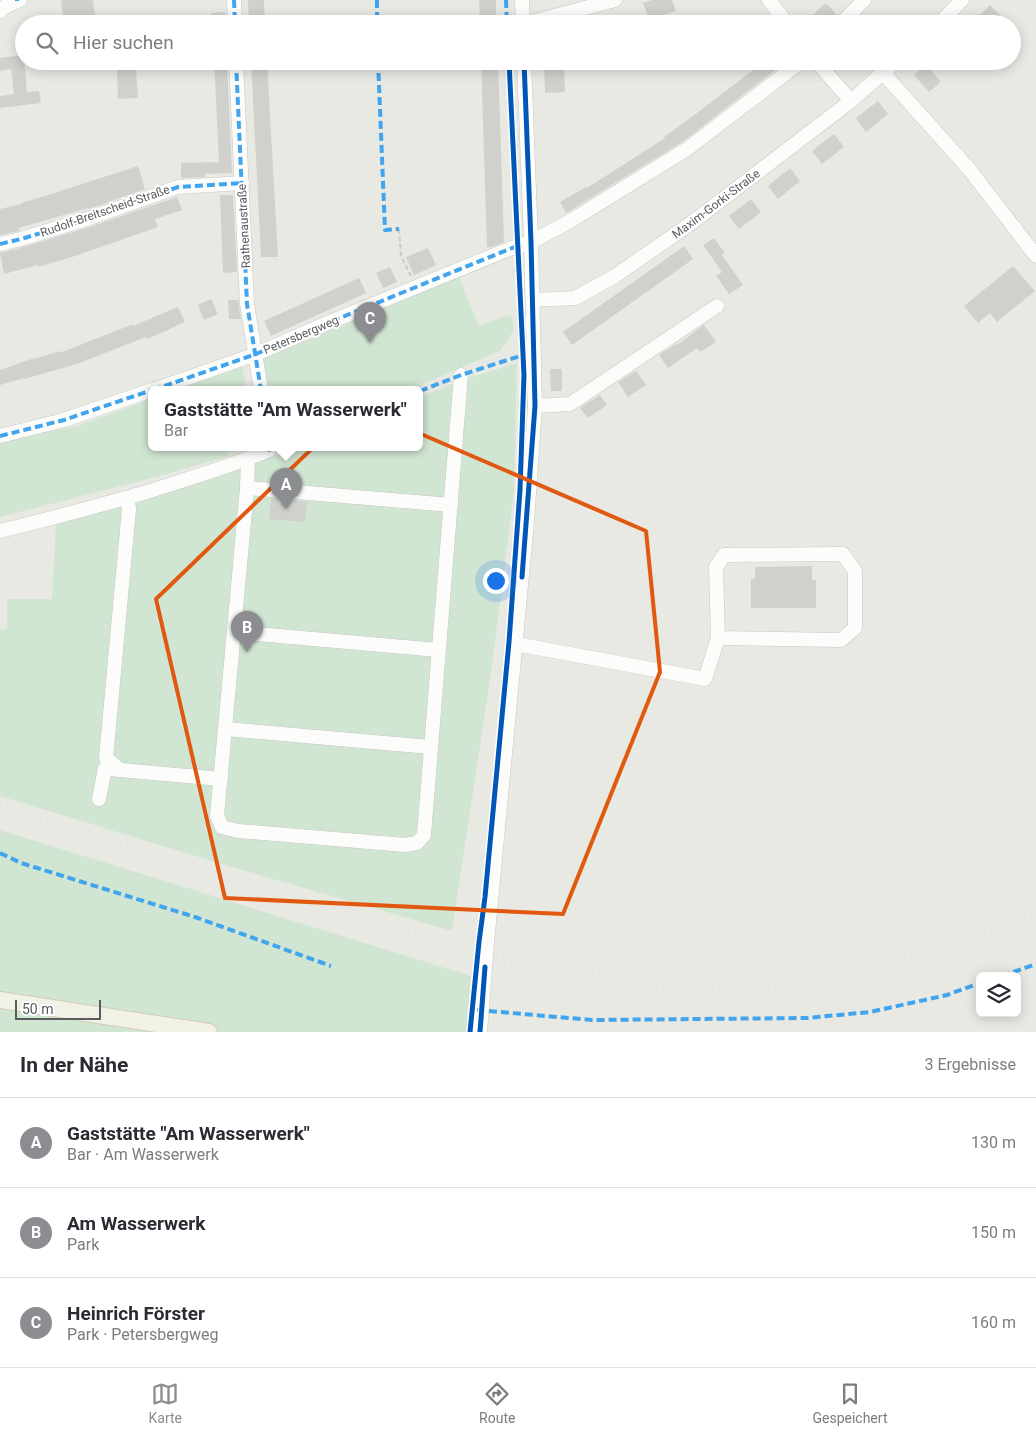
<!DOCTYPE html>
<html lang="de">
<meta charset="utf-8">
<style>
:root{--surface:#fff;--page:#f2f2f3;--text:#2b2b33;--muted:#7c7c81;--line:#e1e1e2;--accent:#8c8d90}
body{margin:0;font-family:Roboto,sans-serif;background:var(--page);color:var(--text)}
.controls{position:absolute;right:15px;bottom:15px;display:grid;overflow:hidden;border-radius:8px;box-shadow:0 2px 12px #0003}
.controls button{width:45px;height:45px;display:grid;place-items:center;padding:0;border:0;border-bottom:1px solid var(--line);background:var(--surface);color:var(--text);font:25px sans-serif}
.scale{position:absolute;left:15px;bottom:12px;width:86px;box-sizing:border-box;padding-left:5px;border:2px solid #5a5c62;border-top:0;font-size:14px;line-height:18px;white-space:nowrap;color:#5a5c62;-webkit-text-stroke:4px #fff;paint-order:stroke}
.you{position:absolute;left:495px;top:580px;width:18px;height:18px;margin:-12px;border:4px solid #fff;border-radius:50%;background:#1a73e8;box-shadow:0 0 0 8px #1a73e833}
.badge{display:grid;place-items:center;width:32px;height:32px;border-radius:50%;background:var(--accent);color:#fff;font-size:16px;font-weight:700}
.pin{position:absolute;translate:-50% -41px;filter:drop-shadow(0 1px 2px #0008)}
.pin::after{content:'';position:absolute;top:26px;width:18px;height:15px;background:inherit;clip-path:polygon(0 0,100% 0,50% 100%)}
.popup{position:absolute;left:148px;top:386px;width:275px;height:65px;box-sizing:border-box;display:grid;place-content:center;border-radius:8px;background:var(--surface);filter:drop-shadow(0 1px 4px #0005);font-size:16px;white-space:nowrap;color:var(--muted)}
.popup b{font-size:19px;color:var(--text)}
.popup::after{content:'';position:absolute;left:50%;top:100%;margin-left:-10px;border:10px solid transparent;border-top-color:var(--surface)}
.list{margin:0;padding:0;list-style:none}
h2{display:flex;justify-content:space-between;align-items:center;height:65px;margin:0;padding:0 20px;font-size:21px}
h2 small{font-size:16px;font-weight:400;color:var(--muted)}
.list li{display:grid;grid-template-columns:32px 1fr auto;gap:15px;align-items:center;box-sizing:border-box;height:90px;padding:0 20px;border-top:1px solid var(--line)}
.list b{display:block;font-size:19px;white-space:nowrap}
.list p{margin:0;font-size:16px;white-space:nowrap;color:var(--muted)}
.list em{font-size:16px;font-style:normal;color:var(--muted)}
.icon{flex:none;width:28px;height:28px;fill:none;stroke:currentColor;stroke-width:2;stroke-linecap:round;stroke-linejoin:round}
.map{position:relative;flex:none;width:1036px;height:1032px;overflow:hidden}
.search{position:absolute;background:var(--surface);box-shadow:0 2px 12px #0003;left:15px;right:15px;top:15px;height:55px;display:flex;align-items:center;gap:12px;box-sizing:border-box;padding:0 18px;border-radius:28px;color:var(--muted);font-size:19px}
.sheet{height:335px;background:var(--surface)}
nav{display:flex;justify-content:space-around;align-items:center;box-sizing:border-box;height:70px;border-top:1px solid var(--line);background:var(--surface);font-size:14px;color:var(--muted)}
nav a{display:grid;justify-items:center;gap:2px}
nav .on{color:var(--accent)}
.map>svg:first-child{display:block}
.green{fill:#d1e6d2}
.building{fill:#d0d0cd}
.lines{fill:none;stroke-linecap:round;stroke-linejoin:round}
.minor-casing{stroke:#c7c7c6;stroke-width:15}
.major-casing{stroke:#d1cdb2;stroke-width:18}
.path{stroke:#c7cbc9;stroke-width:2;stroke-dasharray:5 2.5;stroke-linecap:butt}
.minor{stroke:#fcfcfb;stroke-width:14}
.major{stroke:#f2f1e6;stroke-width:16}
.rail{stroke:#e1e2e1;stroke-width:4;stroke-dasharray:1 6;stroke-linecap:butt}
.minor-bridge-casing{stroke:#c7c7c6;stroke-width:15;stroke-linecap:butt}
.minor-bridge{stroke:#fcfcfb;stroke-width:14}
.quiet{stroke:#40a5ee;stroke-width:4;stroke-dasharray:8 4;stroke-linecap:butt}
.cycleway-casing{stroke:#fff;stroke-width:8}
.cycleway{stroke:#0057b8;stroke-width:5}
.marked{fill:none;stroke:#e15910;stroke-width:4;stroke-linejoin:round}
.labels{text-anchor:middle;stroke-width:4;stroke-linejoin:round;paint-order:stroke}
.street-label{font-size:12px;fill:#5a5c62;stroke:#fff}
</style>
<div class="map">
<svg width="1036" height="1032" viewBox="0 0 1036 1032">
<rect width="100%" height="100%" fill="#e9e9e4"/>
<!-- green -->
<g class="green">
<path d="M459 277 479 326 511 314 514 330 500 351 409 390H268L263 359Z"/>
<path d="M517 363 514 491 491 673 452 931 208 860 0 796V630L7 629V599H52L56 523 216 478 295 448H420V397L462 380Z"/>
<path d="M242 367 247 390H177Z"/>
<path d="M152 399V448H226L229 456 160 476 0 517V442L77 426Z"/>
<path d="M0 830 471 976 466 1032H0Z"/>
</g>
<!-- building -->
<g class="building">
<path d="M61 0H93L96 24H64Z"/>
<path d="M248 0H264L265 24H249Z"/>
<path d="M479 0H496V24H480Z"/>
<path d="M652 0H672L676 11 649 19 643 3Z"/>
<path d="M826 3 836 14 826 24H803Z"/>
<path d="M990 5 1009 24H986L979 16Z"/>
<path d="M225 12V24H212L211 13Z"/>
<path d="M24 55 27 92 39 91 41 103 0 108V96L14 94 11 69 0 71V58Z"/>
<path d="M214 61H227L232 173 205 174V177L181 178V163L219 162Z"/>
<path d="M251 61H267L278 257H261Z"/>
<path d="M481 61H498L504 242 492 247H487Z"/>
<path d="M544 61H564L565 92 545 93Z"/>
<path d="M765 61H787L682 142 566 213 560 202 586 187 587 188 665 138 664 137 697 113Z"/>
<path d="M926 65 941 82 929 92 914 75Z"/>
<path d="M117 69H136L138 98 118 99Z"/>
<path d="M878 101 888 114 866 132 856 118Z"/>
<path d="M834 134 844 147 822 164 812 151Z"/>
<path d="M138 166 145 189 89 209 88 208 19 228V231L0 235V209L22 204 21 203 45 196Z"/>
<path d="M790 168 800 181 778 199 768 186Z"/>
<path d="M220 195H233L237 272 223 273Z"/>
<path d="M177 197 182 210 155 219 158 227 72 257 38 267V265L4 274 0 253 24 247 90 227Z"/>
<path d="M751 199 761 212 739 229 729 216Z"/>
<path d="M714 238 725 253 722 255 743 285 729 294 716 276 722 272 703 245Z"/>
<path d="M684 246 693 259 572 345 563 332Z"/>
<path d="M428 248 436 265 414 275 406 257Z"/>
<path d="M1013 266 1035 291 997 322 990 313 978 323 964 306Z"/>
<path d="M390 267 397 282 383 288 376 273Z"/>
<path d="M359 278 366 293 271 336 264 321Z"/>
<path d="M211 299 218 314 204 320 198 305Z"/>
<path d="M228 300H238L241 319H229Z"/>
<path d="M178 307 185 322 161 333 147 339 146 337 77 364 24 379V378L0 385V370L34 358V359L60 351V353L133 324V326Z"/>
<path d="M704 325 716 342 700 352 697 348 668 368 659 355 676 344 677 345Z"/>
<path d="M550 369H562V391H551Z"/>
<path d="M636 371 646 385 628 397 618 382Z"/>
<path d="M600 395 607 405 588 418 580 408Z"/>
<path d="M271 499 307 502 305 522 269 519Z"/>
<path d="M812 566V580H816V608H751V579H755V567Z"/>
</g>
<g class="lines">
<!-- minor casing -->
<g class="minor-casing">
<g id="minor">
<path d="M234 0 235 24"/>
<path d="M522 0 523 24"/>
<path d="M769 0 787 24"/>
<path d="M0 11 6 6 20 0"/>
<path d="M525 24 615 0"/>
<path d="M841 24 864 0"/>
<path d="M939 24 962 0"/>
<path d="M236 61 247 304 261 390"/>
<path d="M816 61 851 101"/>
<path d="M883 73 969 169 1036 256"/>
<path d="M0 244 21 239 87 219 178 187 242 183"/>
<path d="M533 300 575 298 615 276 690 224 851 101 896 61"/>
<path d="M153 390 256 354 325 324 512 248 531 242 572 220 687 149 802 61"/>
<path d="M535 406 570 404 717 306"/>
<path d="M0 436 64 420 152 390"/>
<path d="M248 459 247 488 217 816 222 827 238 831 405 845 417 843 424 835 461 375"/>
<path d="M247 488 451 505"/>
<path d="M0 531C47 520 93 507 140 494 184 480 227 468 269 450V448"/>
<path d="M234 632 438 650"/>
<path d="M516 644 705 679 718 638 716 567 724 555 843 554 855 571V628L841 640 718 638"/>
<path d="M226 729 430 747"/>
<path d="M120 770 221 779"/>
<path d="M99 799 105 768 120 770 106 758 129 509 128 502 125 498"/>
<path d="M487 943 527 522 535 406 531 242 524 61"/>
<path d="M480 1032 485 969"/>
</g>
</g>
<!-- major casing -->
<g class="major-casing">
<path id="major" d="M0 1000 209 1032"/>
</g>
<!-- path -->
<path class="path" d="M399 229 401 256 411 276"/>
<!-- minor -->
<use href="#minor" class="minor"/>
<!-- major -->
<use href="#major" class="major"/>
<!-- rail -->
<g class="rail">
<path d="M0 805 475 950C519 961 564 970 609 976 696 988 787 983 873 965 928 953 982 934 1036 915"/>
<path d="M497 963C620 995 751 999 876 972 931 960 984 942 1036 924"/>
</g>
<!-- minor-bridge casing -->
<g class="minor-bridge-casing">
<path id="minor-bridge" d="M485 969 487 943"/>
</g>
<!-- minor-bridge -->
<use href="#minor-bridge" class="minor-bridge"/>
<!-- quiet -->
<g class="quiet">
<path d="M234 0 235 24"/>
<path d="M377 0V24"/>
<path d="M506 0 507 24"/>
<path d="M17 1V0"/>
<path d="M236 61 247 304 261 390"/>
<path d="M378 61 385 230 399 229"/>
<path d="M0 244 21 239 87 219 178 187 242 183"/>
<path d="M153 390 256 354 325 324 512 248 522 245"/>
<path d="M420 391 461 375 523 355"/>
<path d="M0 436 64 420 152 390"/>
<path d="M269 448V450L274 448"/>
<path d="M0 853 21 863 195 917 331 966"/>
<path d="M1002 976 1036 964"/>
<path d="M477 1010 592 1020 806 1018 870 1012 947 995 980 983"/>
</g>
<!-- cycleway casing -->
<g class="cycleway-casing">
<g id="cycleway">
<path d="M522 577 535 406 531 242 524 61"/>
<path d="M470 1032 479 942 485 897 509 642 520 490 524 375 509 61"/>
<path d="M480 1032 485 967"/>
</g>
</g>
<!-- cycleway -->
<use href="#cycleway" class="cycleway"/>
</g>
<!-- marked area -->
<path class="marked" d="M356 406 646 531 660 672 563 914 225 898 156 599Z"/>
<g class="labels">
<!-- street labels -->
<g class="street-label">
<text transform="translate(716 204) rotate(-37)" y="4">Maxim-Gorki-Straße</text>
<text transform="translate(105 211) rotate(-19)" y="4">Rudolf-Breitscheid-Straße</text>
<text transform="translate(244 226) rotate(-93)" y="4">Rathenaustraße</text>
<text transform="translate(301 335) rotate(-23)" y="4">Petersbergweg</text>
</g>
</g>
</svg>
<div class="controls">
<button><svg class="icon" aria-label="layers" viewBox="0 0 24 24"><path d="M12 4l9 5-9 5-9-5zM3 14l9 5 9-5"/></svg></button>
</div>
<div class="scale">50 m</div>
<div class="you"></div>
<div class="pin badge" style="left:286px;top:509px">A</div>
<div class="popup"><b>Gaststätte &quot;Am Wasserwerk&quot;</b>Bar</div>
<div class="pin badge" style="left:247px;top:652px">B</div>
<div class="pin badge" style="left:370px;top:343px">C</div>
<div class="search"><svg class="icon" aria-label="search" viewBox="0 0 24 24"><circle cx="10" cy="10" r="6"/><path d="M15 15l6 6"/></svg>Hier suchen</div>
</div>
<section class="sheet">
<h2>In der Nähe<small>3 Ergebnisse</small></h2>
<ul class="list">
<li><span class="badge">A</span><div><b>Gaststätte &quot;Am Wasserwerk&quot;</b><p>Bar · Am Wasserwerk</p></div><em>130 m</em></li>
<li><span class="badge">B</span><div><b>Am Wasserwerk</b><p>Park</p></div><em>150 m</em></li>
<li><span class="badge">C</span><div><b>Heinrich Förster</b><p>Park · Petersbergweg</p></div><em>160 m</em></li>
</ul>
</section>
<nav>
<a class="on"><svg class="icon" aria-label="map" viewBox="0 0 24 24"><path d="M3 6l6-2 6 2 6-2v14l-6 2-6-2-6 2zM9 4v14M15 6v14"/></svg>Karte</a>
<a><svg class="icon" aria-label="directions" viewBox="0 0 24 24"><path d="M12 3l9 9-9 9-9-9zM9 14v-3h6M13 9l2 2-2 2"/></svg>Route</a>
<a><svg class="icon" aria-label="saved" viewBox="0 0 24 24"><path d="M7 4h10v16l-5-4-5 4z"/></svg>Gespeichert</a>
</nav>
